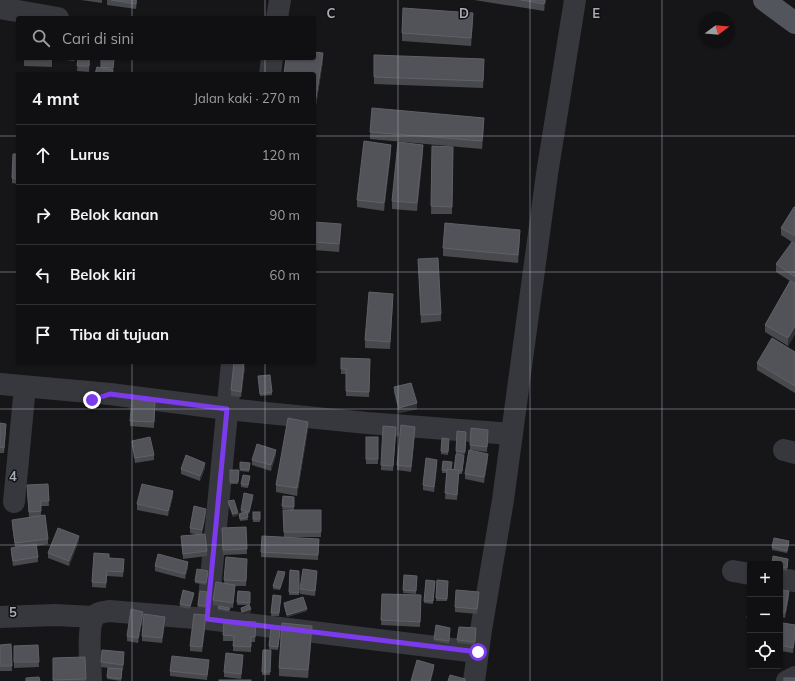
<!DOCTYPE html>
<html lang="id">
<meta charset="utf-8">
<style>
:root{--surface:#101012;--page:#1e1e20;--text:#f1f3f6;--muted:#9c9d9f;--line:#303032}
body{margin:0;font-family:Mulish,sans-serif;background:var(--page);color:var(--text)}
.controls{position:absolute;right:12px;bottom:12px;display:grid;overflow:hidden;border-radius:4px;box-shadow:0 1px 3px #0004}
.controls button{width:36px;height:36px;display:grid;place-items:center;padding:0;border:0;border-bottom:1px solid var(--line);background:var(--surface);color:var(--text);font:20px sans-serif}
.compass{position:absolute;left:699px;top:12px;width:36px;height:36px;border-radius:50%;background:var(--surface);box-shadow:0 1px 3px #0004;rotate:74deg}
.stop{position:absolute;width:12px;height:12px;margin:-9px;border:3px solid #7c3aed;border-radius:50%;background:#fff}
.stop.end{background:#7c3aed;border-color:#fff;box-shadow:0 1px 4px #0008}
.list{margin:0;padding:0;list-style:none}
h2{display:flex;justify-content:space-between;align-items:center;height:52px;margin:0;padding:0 16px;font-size:17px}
h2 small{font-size:13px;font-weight:400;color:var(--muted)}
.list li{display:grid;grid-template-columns:26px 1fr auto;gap:12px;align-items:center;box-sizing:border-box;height:60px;padding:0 16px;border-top:1px solid var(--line)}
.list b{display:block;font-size:15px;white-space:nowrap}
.list em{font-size:13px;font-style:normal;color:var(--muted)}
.icon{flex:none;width:22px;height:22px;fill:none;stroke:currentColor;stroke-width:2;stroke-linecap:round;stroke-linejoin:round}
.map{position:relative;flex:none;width:795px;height:681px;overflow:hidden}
.search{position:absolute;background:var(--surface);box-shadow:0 1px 3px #0004;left:16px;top:16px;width:300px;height:44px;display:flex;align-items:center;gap:10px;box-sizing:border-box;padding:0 14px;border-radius:4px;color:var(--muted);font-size:15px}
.panel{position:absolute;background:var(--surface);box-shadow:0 1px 3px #0004;left:16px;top:72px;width:300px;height:292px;border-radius:4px}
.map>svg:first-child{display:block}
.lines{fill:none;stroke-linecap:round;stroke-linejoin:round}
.minor{stroke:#37383d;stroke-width:22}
.major{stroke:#53555c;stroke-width:22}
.wall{fill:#47494d}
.shaded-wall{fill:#2f3033}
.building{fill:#525359;stroke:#5f6168}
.route{stroke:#7c3aed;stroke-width:5}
.grid{fill:none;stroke:#a8adb8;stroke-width:1;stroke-opacity:0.55}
.grid-label{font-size:13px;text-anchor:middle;font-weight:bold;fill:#a8adb8;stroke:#111113;stroke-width:3;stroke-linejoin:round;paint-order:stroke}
</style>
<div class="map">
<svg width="795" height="681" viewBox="0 0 795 681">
<rect width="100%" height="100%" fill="#161618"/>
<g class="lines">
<!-- minor -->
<g class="minor">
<path d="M0 8 58 18"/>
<path d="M277 18 280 0"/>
<path d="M270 74 272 58"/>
<path d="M0 384 110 394 227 409 367 423 512 434"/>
<path d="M784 450 795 453"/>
<path d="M14 502 24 397"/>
<path d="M733 571 750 574"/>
<path d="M780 579 795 581"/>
<path d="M0 617 55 615 94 617"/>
<path d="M207 619 232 362"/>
<path d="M91 681C91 667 86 626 95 616 98 612 104 612 109 611L207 619 477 652"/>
<path d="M474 681 481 630 503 500 547 174 575 0"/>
<path d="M787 681 795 677"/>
</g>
<!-- major -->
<path class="major" d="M764 0 795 23"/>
</g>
<!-- wall -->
<g class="wall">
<path d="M81 0H102V3Z"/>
<path d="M107 0H137L136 9 107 5Z"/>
<path d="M474 0H546L544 11Z"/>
<path d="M473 21 471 46 402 41V33Z"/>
<path d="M374 55 484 66 483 88 374 84Z"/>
<path d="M24 58H52V67L24 66Z"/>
<path d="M66 58H75L74 61 66 60Z"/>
<path d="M78 58H90L89 72 77 71Z"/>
<path d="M101 58 114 59 113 74 101 68Z"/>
<path d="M323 61 315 112 314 111V74Z"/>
<path d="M484 126 482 149 370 139V132Z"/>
<path d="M432 146 453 147 452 214H431Z"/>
<path d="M391 152 384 211 357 207V200Z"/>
<path d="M423 152 417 211 392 209V201Z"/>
<path d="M18 154V184L12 183V178Z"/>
<path d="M795 207V244L781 235V228Z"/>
<path d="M314 222 341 232 339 252 314 250Z"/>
<path d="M520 238 518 263 443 256V248Z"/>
<path d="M795 244V334L788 346 765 332V325L790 281 776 272V264Z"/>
<path d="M418 259 441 314V321L421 323Z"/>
<path d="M393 301 390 349 365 348V340Z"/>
<path d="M795 352V393L757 370V363Z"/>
<path d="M341 358 370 359 369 397 346 396V374H341Z"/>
<path d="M245 367 241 397 231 396V390Z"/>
<path d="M258 376 272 392V395L260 396Z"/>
<path d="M394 387 417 409 399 413 394 392Z"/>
<path d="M155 406 154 428 130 426V421Z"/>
<path d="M0 423 6 429 4 453H0Z"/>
<path d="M308 429 297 496 276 492V485Z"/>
<path d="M457 431 466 432 465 454H456Z"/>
<path d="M396 432 393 471 381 470V465Z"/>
<path d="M415 432 411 472 397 470V465Z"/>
<path d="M488 435 487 452 470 450V445Z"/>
<rect x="366" y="437" width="12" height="27"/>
<path d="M132 441 154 455V460L135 463 132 446Z"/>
<path d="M449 442 448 455 441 454V451Z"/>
<path d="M276 455 271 471 252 465V460Z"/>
<path d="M464 458 462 474H459L457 500 445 499 447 473H442V470H454Z"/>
<path d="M488 459 484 483 465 479V474Z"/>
<path d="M240 462 250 463 249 472 240 471Z"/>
<path d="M437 465 434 492 423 490V485Z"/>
<path d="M205 468 200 481 181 474V469Z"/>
<path d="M230 470H239L238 484H230Z"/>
<path d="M250 478 248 488 241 487V484Z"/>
<path d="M48 484 49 506H41V516L48 539V544L37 546 38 557V562L13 566 11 553V548L15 547 12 525V520L36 517H29L27 490Z"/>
<path d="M173 496 168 516 137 510V504Z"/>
<path d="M283 496 294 497V510H321V537H284L283 510H292L282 509Z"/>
<path d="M253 498 249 514H247L248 520 240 521 239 514 243 513H241V510Z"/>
<path d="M228 501 238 515 233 517 228 504Z"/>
<rect x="253" y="512" width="7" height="10"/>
<path d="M206 514 202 534 207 551V556L183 559 181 536 198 535 190 533V528Z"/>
<path d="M246 527 247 554 223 555 222 528Z"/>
<path d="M319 539 318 560 261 557V552Z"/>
<path d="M79 541 69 566 48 558V553Z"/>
<path d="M789 544 787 553 772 550V547Z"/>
<path d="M226 557 247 564 246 586H235L233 608 220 606 230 608 229 612 218 610 219 606 213 605V600L224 583Z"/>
<path d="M109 558 124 564 123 577 107 576 106 588 92 587V582Z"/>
<path d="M788 561 787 571 780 570V564Z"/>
<path d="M155 566 188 567 185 579 155 571Z"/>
<path d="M290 570 299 571V595H289Z"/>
<path d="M208 574 206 585 195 583V581Z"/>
<path d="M285 575 280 590 273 589V586Z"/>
<path d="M404 575 417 576 416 594 403 593Z"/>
<path d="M317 576 315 596 300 594V589Z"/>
<path d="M426 580 435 581 433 604 424 603Z"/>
<path d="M437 580 448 581 447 601H436Z"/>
<path d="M780 590 789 596 785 618 780 617Z"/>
<path d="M238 591 250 592V606L251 612 242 615 241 610V608L248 605H237Z"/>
<path d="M382 594 421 595 420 627 381 625Z"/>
<path d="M194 595 190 609 180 607V604Z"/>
<path d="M207 595 206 608 198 607V605Z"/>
<path d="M273 595 281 596 279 616H271Z"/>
<path d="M479 597 477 614 455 612V607Z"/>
<path d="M750 602V624L747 623V618Z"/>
<path d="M284 603 307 611 287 617 284 606Z"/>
<path d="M143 617 138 643 127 641V636Z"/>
<path d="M206 621 202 652 190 651V646Z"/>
<path d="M165 622 162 643 142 641V636Z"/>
<path d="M780 625H795L793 653 780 651Z"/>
<path d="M256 627 255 642H251V652L233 651V641H223V635Z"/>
<path d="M459 627 476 628 475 645 457 643Z"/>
<path d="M450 630 449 644 434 641V639Z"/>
<path d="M280 632 278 650 269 649V646Z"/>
<path d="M312 633 308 678 279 676V668Z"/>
<path d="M11 644 12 671H0V645Z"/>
<path d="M38 645 39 667 14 668V646Z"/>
<path d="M263 650H271L270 675H262Z"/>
<path d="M53 658 86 679V681H53Z"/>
<path d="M124 658 123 670H122L121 681 107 679 108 668 101 667V662Z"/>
<path d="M243 660 241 679 224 677V672Z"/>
<path d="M209 665 207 680 170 676V671Z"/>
</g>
<!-- shaded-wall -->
<g class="shaded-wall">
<path d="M545 0H546L544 11V4Z"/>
<path d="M473 13V21L471 46V38Z"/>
<path d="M323 53V61L315 112V104Z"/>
<path d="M484 118V126L482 149V141Z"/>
<path d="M391 145V152L384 211V203Z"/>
<path d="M423 145V152L417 211V203Z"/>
<path d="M341 224V232L339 252V244Z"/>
<path d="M520 230V238L518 263V255Z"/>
<path d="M393 294V301L390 349V342Z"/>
<path d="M795 326V334L788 346V338Z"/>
<path d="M245 362V367L241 397V392Z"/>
<path d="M417 403V409L399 413V408Z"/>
<path d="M308 422V429L297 496V488Z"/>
<path d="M6 424V429L4 453V448Z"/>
<path d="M415 427V432L411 472V467Z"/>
<path d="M276 450V455L271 471V465Z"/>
<path d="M488 454V459L484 483V477Z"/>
<path d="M437 460V465L434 492V487Z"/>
<path d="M205 463V468L200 481V476Z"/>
<path d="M173 491V496L168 516V511Z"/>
<path d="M206 509V514L202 535V530Z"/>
<path d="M238 513V515L233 517V514Z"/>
<path d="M79 536V541L69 566V561Z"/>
<path d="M188 562V567L185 579V574Z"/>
<path d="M317 571V576L315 596V591Z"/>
<path d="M285 572V575L280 590V588Z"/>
<path d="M235 585V590L233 608V603Z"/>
<path d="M789 591V596L785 618V613Z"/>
<path d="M251 609V612L242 615V612Z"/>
<path d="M307 609V611L287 617V615Z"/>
<path d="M143 612V617L138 643V638Z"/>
<path d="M206 615V621L202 652V647Z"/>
<path d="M165 617V622L162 643V638Z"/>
<path d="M312 626V633L308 678V670Z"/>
<path d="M795 635V640L793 653V648Z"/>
<path d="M434 665V670L431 681H430Z"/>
</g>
<!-- building -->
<g class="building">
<path d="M111 0H136V4Z"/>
<path d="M521 0H545L544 4Z"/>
<path d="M403 8 473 13 471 38 402 33Z"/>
<path d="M26 17 44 18H26Z"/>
<path d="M314 52 323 53 315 104H314V74H284L286 58H314Z"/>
<path d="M374 55 484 59 483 81 374 77Z"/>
<path d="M24 58H52V60Z"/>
<path d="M78 58H89V66H77Z"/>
<path d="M101 58 114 59 113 68 101 67Z"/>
<path d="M97 67 113 70 112 74H95Z"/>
<path d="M372 108 484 118 482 141 370 132Z"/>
<path d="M364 141 391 145 384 203 357 200Z"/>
<path d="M398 142 423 145 417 203 392 201Z"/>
<path d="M432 146 453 147 452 207 431 206Z"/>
<path d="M13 154H18V179L12 178Z"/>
<path d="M794 207H795V236L781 228Z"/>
<path d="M314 222 341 224 339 244 314 242Z"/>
<path d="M445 223 520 230 518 255 443 248Z"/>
<path d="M792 242 795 244V277L776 264Z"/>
<path d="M438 258 441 314 421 315 418 259Z"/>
<path d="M790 281 795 283V326L788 338 765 325Z"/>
<path d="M369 292 393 294 390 342 365 340Z"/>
<path d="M772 338 795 352V386L757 363Z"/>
<path d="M341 358 370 359 369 392 346 391V369H341Z"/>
<path d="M234 362H244L241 392 231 390Z"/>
<path d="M270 375 272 392 260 394 258 376Z"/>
<path d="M411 383 417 403 399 408 394 387Z"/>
<path d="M132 399 155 401 154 422 130 421Z"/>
<path d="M288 418 308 422 297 488 276 485Z"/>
<path d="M0 423 6 424 4 448 0 447Z"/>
<path d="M401 425 415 427 411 467 397 465Z"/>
<path d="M383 426 396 427 393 466 381 465Z"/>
<path d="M471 428 488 430 487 447 470 445Z"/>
<path d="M457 431 466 432 465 452 456 451Z"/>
<path d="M150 437 154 455 135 458 132 441Z"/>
<rect x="366" y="437" width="12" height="22"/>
<path d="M442 438 449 439 448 452 441 451Z"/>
<path d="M257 444 276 450 271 465 252 460Z"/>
<path d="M469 450 488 454 484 477 465 474Z"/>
<path d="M456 454 464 455 462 471 454 470Z"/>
<path d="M186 455 205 463 200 476 181 469Z"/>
<path d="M426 458 437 460 434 487 423 485Z"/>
<path d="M443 461 452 462 451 470 447 469V471L442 470Z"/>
<path d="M240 462 250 463 249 470 240 469Z"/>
<path d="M447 469 459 470 457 495 445 493Z"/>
<path d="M230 470H239L238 482H230Z"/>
<path d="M243 475 250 476 248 485 241 484Z"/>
<path d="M48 484 49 501H41V511L29 512 27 485Z"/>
<path d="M142 484 173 491 168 511 137 504Z"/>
<path d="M244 493 253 495 249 512 241 510Z"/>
<path d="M283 496 294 497V507L282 506Z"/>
<path d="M234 500 238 513 233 514 228 501Z"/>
<path d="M194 506 206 509 202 530 190 528Z"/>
<path d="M283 510H321V532H284Z"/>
<path d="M247 512 248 517 240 519 239 514Z"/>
<rect x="253" y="512" width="7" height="7"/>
<path d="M45 515 48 539 15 543 12 520Z"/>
<path d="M246 527 247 549 223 550 222 528Z"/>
<path d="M58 528 79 536 69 561 48 553Z"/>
<path d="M205 534 207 551 183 554 181 536Z"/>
<path d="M262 536 319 539 318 555 261 552Z"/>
<path d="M774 538 789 541 787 551 772 547Z"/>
<path d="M36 544 38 557 13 561 11 548Z"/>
<path d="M94 553 109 554V558L124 559 123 572 107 571 106 583 92 582Z"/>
<path d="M158 554 188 562 185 574 155 566Z"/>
<path d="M773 556 788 559 787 568 780 567V564H772Z"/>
<path d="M226 557 247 559 246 581 224 580Z"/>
<path d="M197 569 208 571 206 583 195 581Z"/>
<path d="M303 569 317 571 315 591 300 589Z"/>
<path d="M290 570 299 571V593L289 592Z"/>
<path d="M278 571 285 572 280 588 273 586Z"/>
<path d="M404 575 417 576 416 591 403 590Z"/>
<path d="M426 580 435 581 433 601H424Z"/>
<path d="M437 580 448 581 447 599 436 598Z"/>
<path d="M216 582 235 585 233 603 213 600Z"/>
<path d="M183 590 194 593 190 606 180 604Z"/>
<path d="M456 590 479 592 477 609 455 607Z"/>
<path d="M780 590 789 591 785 613 780 612Z"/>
<path d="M200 591 207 592 206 606 198 605Z"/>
<path d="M238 591 250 592V603L237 602Z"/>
<path d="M382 594 421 595 420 622 381 620Z"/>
<path d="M273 595 281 596 279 613H271Z"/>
<path d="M303 597 307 609 287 615 284 603Z"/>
<path d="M750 602V619L747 618Z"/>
<path d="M249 605 251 609 242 612 241 608Z"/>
<path d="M219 606 230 608 229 610 218 608Z"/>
<path d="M131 609 143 612 138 638 127 636Z"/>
<path d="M144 614 165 617 162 638 142 636Z"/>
<path d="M194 614 206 615 202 647 190 646Z"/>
<path d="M224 620 256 622 255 637H251V647L233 646 234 636 223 635Z"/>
<path d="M282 623 312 626 308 670 279 668Z"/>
<path d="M783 623 795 625V635L793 648 780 645V640Z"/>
<path d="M436 625 450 628 449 641 434 639Z"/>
<path d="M780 625 782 626 780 640Z"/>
<path d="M459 627 476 628 475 642 457 640Z"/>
<path d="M271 628 280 629 278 647 269 646Z"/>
<path d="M11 644 12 666H0V645Z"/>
<path d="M38 645 39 662H14V646Z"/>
<path d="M102 650 124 652 123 665 101 662Z"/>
<path d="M263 650H271L270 672H262Z"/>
<path d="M226 653 243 655 241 674 224 672Z"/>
<path d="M172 656 209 660 207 675 170 671Z"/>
<path d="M85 657 86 679 53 680V658Z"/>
<path d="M417 660 434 665 430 681H411Z"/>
<path d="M108 668 122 669 121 679 107 677Z"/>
<path d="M450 675 465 679V681H448Z"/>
<path d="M39 677 40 681H26V678Z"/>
<rect x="784" y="678" width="11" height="3"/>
<rect x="219" y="680" width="32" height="1"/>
</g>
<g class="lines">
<!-- route -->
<path class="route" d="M92 400 110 394 227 409 207 619 478 652"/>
</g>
<!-- grid -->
<path class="grid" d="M132 0V18M265 0V18M398 0V681M530 0V681M662 0V681M132 58V74M265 58V74M0 136H18M314 136H795M0 272H18M314 272H795M132 362V681M265 362V681M0 409H795M0 545H795"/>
<g class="grid-label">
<text x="331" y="18">C</text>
<text x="464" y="18">D</text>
<text x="596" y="18">E</text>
<text x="13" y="481">4</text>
<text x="13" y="617">5</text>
</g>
</svg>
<div class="controls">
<button>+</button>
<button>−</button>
<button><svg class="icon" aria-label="locate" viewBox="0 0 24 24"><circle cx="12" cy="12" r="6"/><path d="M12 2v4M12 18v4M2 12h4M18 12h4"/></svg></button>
</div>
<svg class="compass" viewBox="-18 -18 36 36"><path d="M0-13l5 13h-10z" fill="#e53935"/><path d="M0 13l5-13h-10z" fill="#9c9d9f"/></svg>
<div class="stop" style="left:478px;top:652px"></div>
<div class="stop end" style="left:92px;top:400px"></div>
<div class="search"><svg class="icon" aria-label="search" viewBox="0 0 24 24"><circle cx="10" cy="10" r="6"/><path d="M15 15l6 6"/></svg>Cari di sini</div>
<section class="panel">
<h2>4 mnt<small>Jalan kaki · 270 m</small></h2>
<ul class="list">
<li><svg class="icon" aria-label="ahead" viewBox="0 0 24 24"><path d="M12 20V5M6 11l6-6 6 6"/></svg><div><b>Lurus</b></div><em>120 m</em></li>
<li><svg class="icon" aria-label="right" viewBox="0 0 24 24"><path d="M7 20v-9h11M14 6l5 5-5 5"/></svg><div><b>Belok kanan</b></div><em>90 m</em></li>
<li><svg class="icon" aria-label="left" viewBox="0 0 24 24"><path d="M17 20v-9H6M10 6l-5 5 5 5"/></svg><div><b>Belok kiri</b></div><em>60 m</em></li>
<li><svg class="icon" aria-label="arrive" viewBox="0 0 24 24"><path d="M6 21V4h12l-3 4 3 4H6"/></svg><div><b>Tiba di tujuan</b></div></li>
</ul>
</section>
</div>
